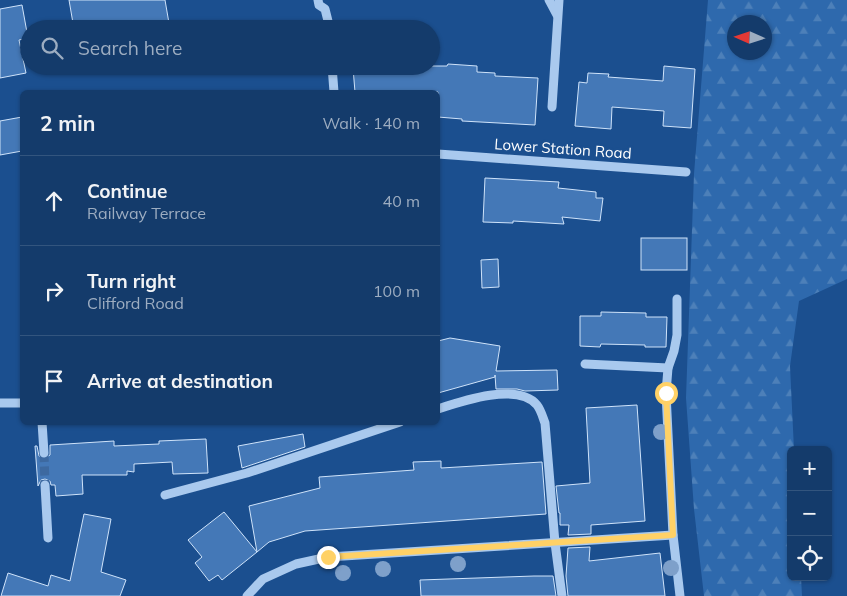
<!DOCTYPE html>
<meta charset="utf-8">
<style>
:root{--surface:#143b6b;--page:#1d4271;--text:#f1f3f6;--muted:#9dadc1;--line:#33557e}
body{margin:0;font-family:Mulish,sans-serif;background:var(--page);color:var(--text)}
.controls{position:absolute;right:15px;bottom:15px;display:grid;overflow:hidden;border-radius:8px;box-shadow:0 1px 4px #0004}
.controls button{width:45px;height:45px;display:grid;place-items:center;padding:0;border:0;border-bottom:1px solid var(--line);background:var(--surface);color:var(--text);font:25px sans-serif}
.compass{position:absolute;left:727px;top:15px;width:45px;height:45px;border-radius:50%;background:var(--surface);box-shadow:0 1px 4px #0004;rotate:273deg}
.stop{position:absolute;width:15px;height:15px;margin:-11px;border:4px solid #ffd166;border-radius:50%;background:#fff}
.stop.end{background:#ffd166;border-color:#fff;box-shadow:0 1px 5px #0008}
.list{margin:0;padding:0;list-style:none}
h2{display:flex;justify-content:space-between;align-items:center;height:65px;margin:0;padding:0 20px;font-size:21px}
h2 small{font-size:16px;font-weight:400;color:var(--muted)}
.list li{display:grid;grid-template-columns:32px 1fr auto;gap:15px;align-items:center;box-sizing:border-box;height:90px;padding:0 20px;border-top:1px solid var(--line)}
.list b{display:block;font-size:19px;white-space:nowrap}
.list p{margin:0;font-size:16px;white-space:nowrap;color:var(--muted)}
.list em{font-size:16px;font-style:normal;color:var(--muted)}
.icon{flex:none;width:28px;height:28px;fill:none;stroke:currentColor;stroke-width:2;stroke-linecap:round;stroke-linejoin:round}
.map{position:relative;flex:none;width:847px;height:596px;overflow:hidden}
.search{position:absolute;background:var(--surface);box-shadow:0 1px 4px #0004;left:20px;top:20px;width:420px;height:55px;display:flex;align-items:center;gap:12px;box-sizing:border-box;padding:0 18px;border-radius:28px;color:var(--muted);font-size:19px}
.panel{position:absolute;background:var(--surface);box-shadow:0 1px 4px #0004;left:20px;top:90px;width:420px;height:335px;border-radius:8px}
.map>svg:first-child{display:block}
.forest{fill:url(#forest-firs);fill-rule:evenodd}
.building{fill:#4478b7;stroke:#cfe3fa}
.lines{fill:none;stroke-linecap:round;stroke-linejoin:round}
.minor-tunnel{stroke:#3d69a0;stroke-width:9;stroke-dasharray:9 4.5;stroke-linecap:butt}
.minor{stroke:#a9c9ee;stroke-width:9}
.tree{fill:#7ea0ca}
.route{stroke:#ffd166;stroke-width:6}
.labels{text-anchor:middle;stroke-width:5;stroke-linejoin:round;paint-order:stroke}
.street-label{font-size:15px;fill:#fff;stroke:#1b4f8f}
</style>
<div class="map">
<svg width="847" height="596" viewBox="0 0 847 596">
<defs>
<pattern id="forest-firs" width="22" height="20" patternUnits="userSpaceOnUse" patternTransform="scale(1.25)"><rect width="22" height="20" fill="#2e69ad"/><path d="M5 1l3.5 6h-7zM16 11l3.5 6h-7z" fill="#4d80b9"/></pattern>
</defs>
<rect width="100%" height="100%" fill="#1b4f8f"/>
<!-- forest -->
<path class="forest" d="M708 0H847V279L799 301 790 366 794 450H791V577H801L802 596H704L694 509 686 398 694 174ZM734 22H764V52H734Z"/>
<!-- building -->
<g class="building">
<path d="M69 0H165L170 29H74Z"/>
<path d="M22 5 28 38 19 40 26 73 0 78V9Z"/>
<path d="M448 64 477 66V72L495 73V76L538 78 535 125 462 121V119L438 117V92H355L353 68 374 66H447Z"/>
<path d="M664 66 695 69 691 128 663 126 664 111 612 107 611 129 575 126 579 82 587 83 588 73 609 74 608 77 663 81Z"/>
<path d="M22 117V151L0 155V121Z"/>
<path d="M485 178 559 182 558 188 596 192V198H603L600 221 562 217 564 224 513 221V223L483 222Z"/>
<rect x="641" y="238" width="46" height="32"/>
<path d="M498 259 499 287 482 288 481 260Z"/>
<path d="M601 312 646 313V317H667L666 347H645V345L601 344 600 347 580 346V316H601Z"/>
<path d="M450 338 500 346 496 371 557 370 558 390 525 391 517 389H496L495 375V377L438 393V341Z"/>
<path d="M637 405 645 521 591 525V534L568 535 569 525H560V513H559L556 486 590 483 586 408Z"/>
<path d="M303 434 305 447 242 468 238 446Z"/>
<path d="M206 439 208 473 173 474 172 462 134 464V472L127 471V475H82L83 494 56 496 55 485H51L50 481 45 479 41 480 38 486 35 446H37L39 456 44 459 50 455V445L114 441V446L159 444V441Z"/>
<path d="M441 461V468L542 462 546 514 305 531 269 542 257 552 249 506 320 488 319 477 414 470 413 462Z"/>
<path d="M224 512 257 552 222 580 218 575 209 581 195 563 202 557 188 540Z"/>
<path d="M84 514 111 519 101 572 126 580 120 596H1L8 573 48 586 51 575 70 581Z"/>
<path d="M590 547 589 561 660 553 665 596H568L566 576 568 548Z"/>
<path d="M534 576H553L556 596H421L420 580Z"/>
</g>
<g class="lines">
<!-- minor-tunnel -->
<path class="minor-tunnel" d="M44 453 45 485"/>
<!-- minor -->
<g class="minor">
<path d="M318 0 319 5 325 9 330 29"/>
<path d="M549 0 557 15"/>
<path d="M332 66 334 92"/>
<path d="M552 107 559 0"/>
<path d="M438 154 686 172"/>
<path d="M677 299V335L674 351 668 368 666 393 673 535 680 596"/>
<path d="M585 364 668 368"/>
<path d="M0 403H22"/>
<path d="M438 409C462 401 518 382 537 405 541 410 543 418 545 423L555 543 562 596"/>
<path d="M42 422 44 453"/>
<path d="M45 485 48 538"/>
<path d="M165 495 247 473 400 422"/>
<path d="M247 596 263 579 296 564 328 557 673 535"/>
</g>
</g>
<!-- trees -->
<g class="tree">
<circle cx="661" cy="432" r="8"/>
<circle cx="458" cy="564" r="8"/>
<circle cx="671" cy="568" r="8"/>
<circle cx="383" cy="569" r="8"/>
<circle cx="343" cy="573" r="8"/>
</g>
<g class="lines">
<!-- route -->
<path class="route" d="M328 557 673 535 666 393"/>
</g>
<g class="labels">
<!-- street labels -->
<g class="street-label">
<text transform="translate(563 149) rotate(4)" y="5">Lower Station Road</text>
</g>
</g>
</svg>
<div class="controls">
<button>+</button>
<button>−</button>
<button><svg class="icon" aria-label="locate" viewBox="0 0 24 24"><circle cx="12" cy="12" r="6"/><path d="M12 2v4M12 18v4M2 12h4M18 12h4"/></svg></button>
</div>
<svg class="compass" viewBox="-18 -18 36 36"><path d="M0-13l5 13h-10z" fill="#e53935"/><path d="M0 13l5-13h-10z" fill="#9dadc1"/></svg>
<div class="stop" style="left:666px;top:393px"></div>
<div class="stop end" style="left:328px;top:557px"></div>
<div class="search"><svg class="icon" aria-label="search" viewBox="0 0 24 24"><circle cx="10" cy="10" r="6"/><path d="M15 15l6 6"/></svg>Search here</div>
<section class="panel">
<h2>2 min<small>Walk · 140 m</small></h2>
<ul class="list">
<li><svg class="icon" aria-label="ahead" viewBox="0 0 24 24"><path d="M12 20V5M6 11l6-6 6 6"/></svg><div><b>Continue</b><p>Railway Terrace</p></div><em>40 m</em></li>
<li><svg class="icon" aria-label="right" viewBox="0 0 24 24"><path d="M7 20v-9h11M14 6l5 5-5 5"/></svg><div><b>Turn right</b><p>Clifford Road</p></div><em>100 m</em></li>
<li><svg class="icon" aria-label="arrive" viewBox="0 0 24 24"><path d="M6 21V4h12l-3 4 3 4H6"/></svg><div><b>Arrive at destination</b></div></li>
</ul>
</section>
</div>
